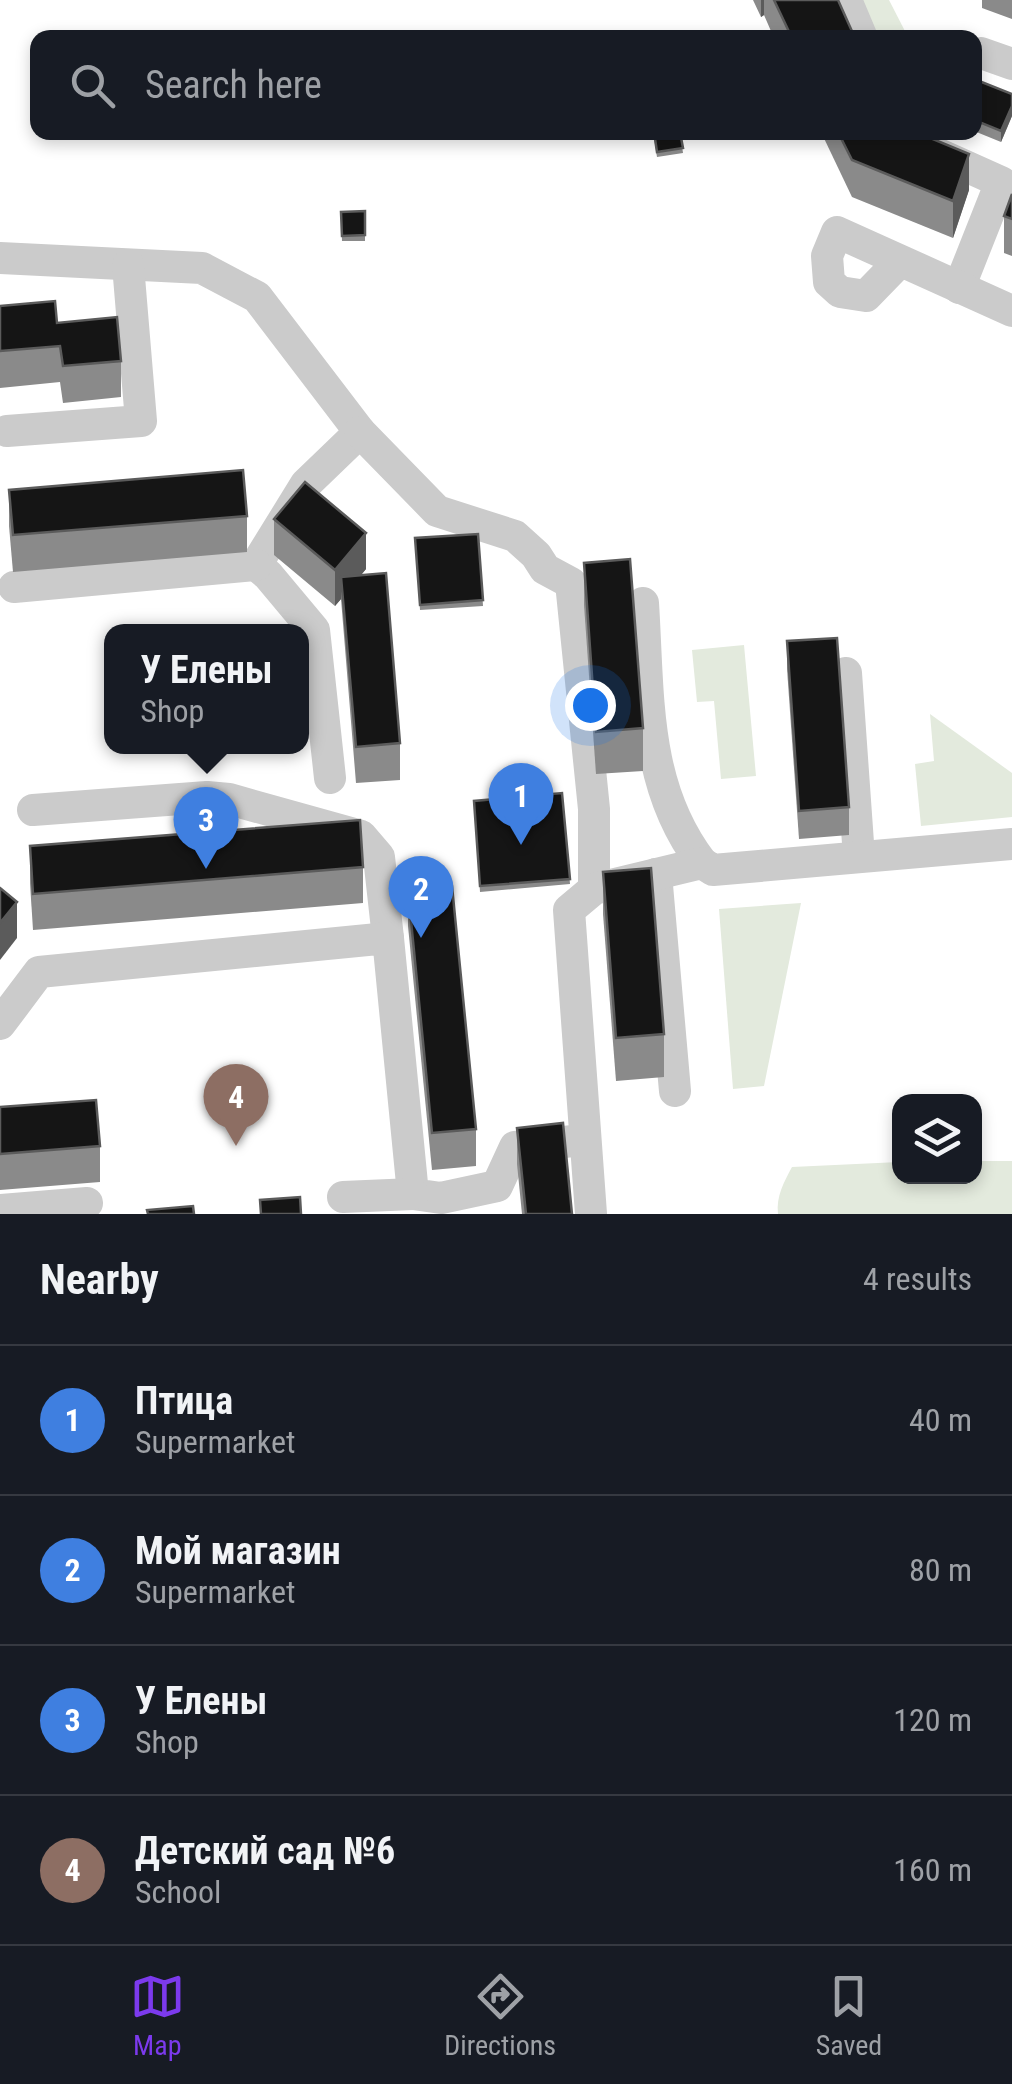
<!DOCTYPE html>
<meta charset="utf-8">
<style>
:root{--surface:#171b24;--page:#20242c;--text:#f1f3f6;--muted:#9ea1a6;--line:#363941;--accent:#7c3aed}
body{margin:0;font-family:"Roboto Condensed",sans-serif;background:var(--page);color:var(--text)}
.controls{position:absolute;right:30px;bottom:30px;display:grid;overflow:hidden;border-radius:20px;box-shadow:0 5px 15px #0003}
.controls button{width:90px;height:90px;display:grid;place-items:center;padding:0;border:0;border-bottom:2px solid var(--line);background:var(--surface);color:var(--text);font:50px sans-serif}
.you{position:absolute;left:590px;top:705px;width:35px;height:35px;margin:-25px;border:8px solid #fff;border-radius:50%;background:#1a73e8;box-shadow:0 0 0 15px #1a73e833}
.badge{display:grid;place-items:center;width:65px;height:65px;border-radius:50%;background:var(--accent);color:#fff;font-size:32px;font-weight:700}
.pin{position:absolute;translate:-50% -82px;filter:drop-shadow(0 2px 5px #0008)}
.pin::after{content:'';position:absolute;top:52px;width:35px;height:30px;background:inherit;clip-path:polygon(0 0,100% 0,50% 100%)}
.popup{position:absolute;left:104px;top:624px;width:205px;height:130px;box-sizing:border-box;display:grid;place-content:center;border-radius:20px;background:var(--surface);filter:drop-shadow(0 2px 8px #0005);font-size:32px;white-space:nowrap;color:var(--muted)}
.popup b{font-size:38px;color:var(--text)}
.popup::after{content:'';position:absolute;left:50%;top:100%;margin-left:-20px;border:20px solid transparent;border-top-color:var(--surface)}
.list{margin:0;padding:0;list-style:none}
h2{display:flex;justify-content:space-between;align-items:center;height:130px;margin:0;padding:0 40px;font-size:42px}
h2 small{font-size:32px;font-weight:400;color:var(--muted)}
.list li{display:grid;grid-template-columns:65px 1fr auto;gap:30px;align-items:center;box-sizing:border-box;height:150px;padding:0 40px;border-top:2px solid var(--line)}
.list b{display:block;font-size:38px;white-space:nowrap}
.list p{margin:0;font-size:32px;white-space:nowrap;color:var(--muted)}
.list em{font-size:32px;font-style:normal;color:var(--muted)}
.icon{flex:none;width:55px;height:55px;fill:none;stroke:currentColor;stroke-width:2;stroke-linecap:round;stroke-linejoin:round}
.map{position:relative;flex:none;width:1012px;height:1214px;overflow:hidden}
.search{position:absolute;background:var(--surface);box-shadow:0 5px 15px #0003;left:30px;right:30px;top:30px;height:110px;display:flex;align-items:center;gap:25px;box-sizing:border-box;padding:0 35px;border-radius:20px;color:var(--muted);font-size:38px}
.sheet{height:730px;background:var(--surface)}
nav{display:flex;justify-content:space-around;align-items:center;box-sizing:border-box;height:140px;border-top:2px solid var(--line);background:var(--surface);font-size:28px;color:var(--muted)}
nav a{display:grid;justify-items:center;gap:5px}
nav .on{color:var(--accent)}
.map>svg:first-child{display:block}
.green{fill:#e3eadd}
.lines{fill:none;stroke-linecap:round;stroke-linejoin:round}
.minor{stroke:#cbcbcb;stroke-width:32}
.wall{fill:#8a8a8a}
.shaded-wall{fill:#5b5b5b}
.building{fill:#151515;stroke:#5b5b5b;stroke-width:2.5}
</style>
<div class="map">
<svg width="1012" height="1214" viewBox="0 0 1012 1214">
<rect width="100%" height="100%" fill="#fff"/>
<!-- green -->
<g class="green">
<path d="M856 0H889L908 37H875Z"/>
<path d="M744 645 756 776 721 779 714 701 697 702 692 650Z"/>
<path d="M930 714 1012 773V817L921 826 915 764 934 761Z"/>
<path d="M801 903 764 1086 733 1089 719 909Z"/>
<path d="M975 1161H1012V1214H778C776 1196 784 1182 792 1167L899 1162 900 1176H974Z"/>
</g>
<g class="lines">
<!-- minor -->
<g class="minor">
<path d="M846 0 862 38"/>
<path d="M981 53 1012 64"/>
<path d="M901 132 903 138 1001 182 959 288"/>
<path d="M0 258 202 268 257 297 360 432 306 484 256 565 268 575 314 630 330 778"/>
<path d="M900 261 866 296 840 292 829 282 827 256 837 232 1012 311"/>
<path d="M7 431 141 421 128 265"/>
<path d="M360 432 437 511 515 536 536 555 545 569 571 583 594 809V889"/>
<path d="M14 587 256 565"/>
<path d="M643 603C649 696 643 786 702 863"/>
<path d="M846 673 858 843 862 855"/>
<path d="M33 810 207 797 229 799 361 836 379 857 388 938"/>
<path d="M656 874 675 1091"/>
<path d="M0 1024 39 972 388 938 413 1194 441 1198 497 1186 515 1147 583 1140"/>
<path d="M343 1197 413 1194"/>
<path d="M0 1210 87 1203"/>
<path d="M591 1214 569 910 594 889 702 863 713 870 1012 844"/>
</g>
</g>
<!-- wall -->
<g class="wall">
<path d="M753 0H838L855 38H774L764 15 761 17Z"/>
<path d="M982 0H1012V19L982 8Z"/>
<path d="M974 79 1012 94V116L1001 142 974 131Z"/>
<path d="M653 132H680L683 153 657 157Z"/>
<path d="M821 132H916L969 190 953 238 852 197Z"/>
<path d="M1012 194V256L1004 253V216Z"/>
<path d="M365 211V241H342L341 212Z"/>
<path d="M0 306 57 323 121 361V397L63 403 60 382 0 388Z"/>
<path d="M9 490 247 516V552L13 572 9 526Z"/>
<path d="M274 519 366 569 361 575 400 743V780L356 783 341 599 335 606 274 555Z"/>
<path d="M478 534 483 606 420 610 415 538Z"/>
<path d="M584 563 643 728V771L596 774 584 605Z"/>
<path d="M787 641 849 807V835L799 839 787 669Z"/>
<path d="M562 793 570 884 480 892 474 801Z"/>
<path d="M30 846 363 867V903L33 930 30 883Z"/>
<path d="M603 872 664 1034V1077L616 1081 603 914Z"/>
<path d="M408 890 476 1129V1166L432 1170 408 926Z"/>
<path d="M0 1107 100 1146V1182L0 1190Z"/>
<path d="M517 1128 572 1214H522L517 1164Z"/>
</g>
<!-- shaded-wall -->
<g class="shaded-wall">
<path d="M761 0H764V15L761 17Z"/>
<path d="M1012 106V116L1001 142V131Z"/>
<path d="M969 154V190L953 238V201Z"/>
<path d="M366 533V569L343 597 341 577V599L335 606V570Z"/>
<path d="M17 902V938L0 960V923Z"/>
</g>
<!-- building -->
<g class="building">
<path d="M774 0H838L855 38H792Z"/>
<path d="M974 79 1012 94V106L1001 131 974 120Z"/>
<path d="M654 132H680L683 148 657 152Z"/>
<path d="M838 132H916L969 154 953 201 852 160Z"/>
<path d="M1012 194V219L1004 216Z"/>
<path d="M365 211V235L342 236 341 212Z"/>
<path d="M55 301 57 323 117 317 121 361 63 366 60 346 0 351V306Z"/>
<path d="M243 470 247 516 13 535 9 490Z"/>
<path d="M305 482 366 533 335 570 274 519Z"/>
<path d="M478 534 483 600 420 605 415 538Z"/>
<path d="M630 559 643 728 596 732 584 563Z"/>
<path d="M386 573 400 743 356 747 341 577Z"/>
<path d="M837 638 849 807 799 811 787 641Z"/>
<path d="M562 793 570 879 480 886 474 801Z"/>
<path d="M360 820 363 867 33 894 30 846Z"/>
<path d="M651 868 664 1034 616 1038 603 872Z"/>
<path d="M452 886 476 1129 432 1133 408 890Z"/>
<path d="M0 888 17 902 0 923Z"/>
<path d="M96 1100 100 1146 0 1154V1107Z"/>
<path d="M563 1123 572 1214H526L517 1128Z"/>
<path d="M300 1197 301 1214H261L260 1200Z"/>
<path d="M193 1206 194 1214H148L147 1210Z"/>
</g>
</svg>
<div class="controls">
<button><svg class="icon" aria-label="layers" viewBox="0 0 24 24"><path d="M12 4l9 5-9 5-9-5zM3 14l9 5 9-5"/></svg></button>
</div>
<div class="you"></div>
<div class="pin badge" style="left:521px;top:845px;background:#3f7fe0">1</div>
<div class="pin badge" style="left:421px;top:938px;background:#3f7fe0">2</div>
<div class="pin badge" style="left:206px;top:869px;background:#3f7fe0">3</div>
<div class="popup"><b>У Елены</b>Shop</div>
<div class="pin badge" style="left:236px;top:1146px;background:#8d6e63">4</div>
<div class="search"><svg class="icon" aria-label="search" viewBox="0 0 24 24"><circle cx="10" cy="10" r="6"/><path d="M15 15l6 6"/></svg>Search here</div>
</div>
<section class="sheet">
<h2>Nearby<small>4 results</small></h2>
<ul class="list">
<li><span class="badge" style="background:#3f7fe0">1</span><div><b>Птица</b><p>Supermarket</p></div><em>40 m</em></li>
<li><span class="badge" style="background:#3f7fe0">2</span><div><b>Мой магазин</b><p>Supermarket</p></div><em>80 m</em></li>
<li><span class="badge" style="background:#3f7fe0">3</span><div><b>У Елены</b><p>Shop</p></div><em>120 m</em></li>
<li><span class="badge" style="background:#8d6e63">4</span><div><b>Детский сад №6</b><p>School</p></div><em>160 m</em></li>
</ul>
</section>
<nav>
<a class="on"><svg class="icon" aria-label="map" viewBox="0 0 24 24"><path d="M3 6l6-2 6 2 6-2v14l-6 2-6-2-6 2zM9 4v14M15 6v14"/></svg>Map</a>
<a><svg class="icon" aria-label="directions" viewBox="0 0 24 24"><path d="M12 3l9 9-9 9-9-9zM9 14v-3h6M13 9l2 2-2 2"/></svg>Directions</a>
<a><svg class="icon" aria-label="saved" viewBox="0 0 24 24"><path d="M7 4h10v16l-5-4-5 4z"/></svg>Saved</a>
</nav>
